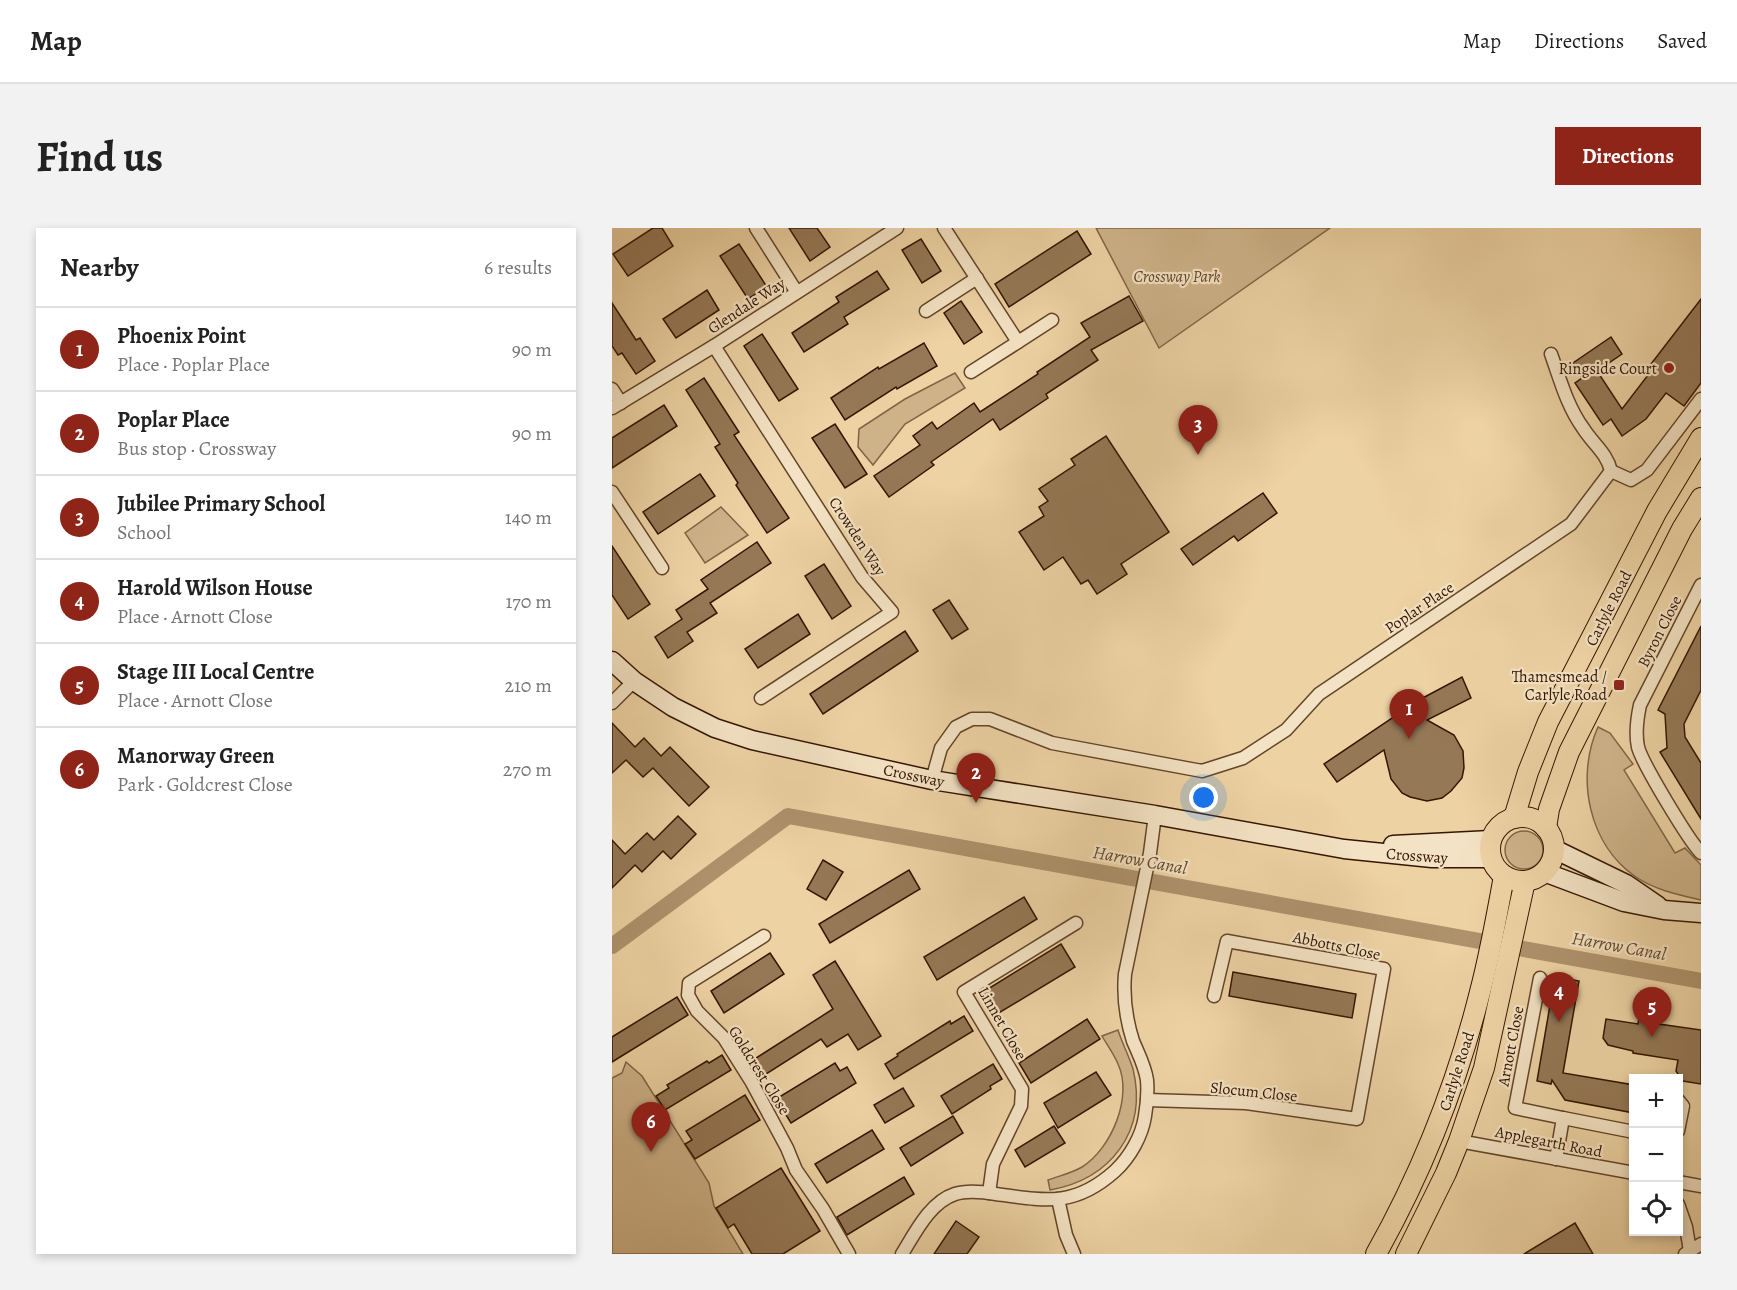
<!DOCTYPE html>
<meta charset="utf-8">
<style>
:root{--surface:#fff;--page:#f2f2f2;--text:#222;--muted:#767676;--line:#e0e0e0;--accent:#8f2418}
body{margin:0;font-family:Alegreya,serif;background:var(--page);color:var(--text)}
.controls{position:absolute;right:18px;bottom:18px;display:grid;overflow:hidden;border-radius:0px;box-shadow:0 3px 9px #0003}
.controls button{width:54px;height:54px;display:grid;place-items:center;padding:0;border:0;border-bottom:2px solid var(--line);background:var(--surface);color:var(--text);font:30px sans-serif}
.you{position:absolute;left:592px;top:570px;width:21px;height:21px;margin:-15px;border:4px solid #fff;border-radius:50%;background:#1a73e8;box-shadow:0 0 0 9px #1a73e833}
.badge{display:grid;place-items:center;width:39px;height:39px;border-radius:50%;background:var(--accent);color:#fff;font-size:20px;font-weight:700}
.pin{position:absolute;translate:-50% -50px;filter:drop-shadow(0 2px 3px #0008)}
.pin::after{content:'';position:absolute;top:32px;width:21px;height:18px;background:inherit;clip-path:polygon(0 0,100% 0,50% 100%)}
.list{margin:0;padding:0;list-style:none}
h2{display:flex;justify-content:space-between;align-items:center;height:78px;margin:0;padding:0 24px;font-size:26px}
h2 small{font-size:20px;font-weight:400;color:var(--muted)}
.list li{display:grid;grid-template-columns:39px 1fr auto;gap:18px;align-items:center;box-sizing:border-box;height:84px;padding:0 24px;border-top:2px solid var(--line)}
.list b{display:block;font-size:22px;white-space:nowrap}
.list p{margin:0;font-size:20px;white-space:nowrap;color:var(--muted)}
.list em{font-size:20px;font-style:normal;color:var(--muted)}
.icon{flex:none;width:33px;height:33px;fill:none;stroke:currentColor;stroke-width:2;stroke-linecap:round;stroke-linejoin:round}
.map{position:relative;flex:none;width:1089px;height:1026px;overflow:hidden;border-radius:0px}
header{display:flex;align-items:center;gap:36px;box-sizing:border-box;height:84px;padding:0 30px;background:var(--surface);border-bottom:2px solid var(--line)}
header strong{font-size:28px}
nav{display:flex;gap:33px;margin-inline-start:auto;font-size:21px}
.intro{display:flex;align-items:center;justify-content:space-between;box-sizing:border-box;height:144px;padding:0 36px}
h1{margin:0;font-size:42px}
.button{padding:15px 27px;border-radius:0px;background:var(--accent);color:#fff;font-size:21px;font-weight:700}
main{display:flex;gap:36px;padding:0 36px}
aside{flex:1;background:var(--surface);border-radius:0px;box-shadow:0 3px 9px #0003}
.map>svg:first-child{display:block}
.green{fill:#ceb288;stroke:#826445;stroke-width:1.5}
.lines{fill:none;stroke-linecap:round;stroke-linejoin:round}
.canal{stroke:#ae926c;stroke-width:16}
.building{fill:#957856;stroke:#351602;stroke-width:1.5}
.street-casing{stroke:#63452a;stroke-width:15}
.secondary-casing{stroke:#351602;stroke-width:21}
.primary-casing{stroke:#351602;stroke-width:22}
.street{stroke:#f3e2c3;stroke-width:12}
.secondary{stroke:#f3e2c3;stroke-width:18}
.primary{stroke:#edd2a3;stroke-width:20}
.poi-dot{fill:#8f2418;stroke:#f3e2c3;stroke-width:2}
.labels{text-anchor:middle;stroke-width:4.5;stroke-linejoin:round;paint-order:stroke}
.park-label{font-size:16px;font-style:italic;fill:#63452a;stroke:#f3e2c3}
.street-label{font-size:16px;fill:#351602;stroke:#f3e2c3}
.poi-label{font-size:16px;fill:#351602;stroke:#f3e2c3;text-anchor:end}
.water-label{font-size:18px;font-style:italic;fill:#65482c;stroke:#f3e2c3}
</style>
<header>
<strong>Map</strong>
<nav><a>Map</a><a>Directions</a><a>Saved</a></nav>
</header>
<div class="intro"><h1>Find us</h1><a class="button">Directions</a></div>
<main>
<aside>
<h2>Nearby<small>6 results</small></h2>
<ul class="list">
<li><span class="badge">1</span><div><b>Phoenix Point</b><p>Place · Poplar Place</p></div><em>90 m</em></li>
<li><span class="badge">2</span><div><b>Poplar Place</b><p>Bus stop · Crossway</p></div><em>90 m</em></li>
<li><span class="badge">3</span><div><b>Jubilee Primary School</b><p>School</p></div><em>140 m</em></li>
<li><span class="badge">4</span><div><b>Harold Wilson House</b><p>Place · Arnott Close</p></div><em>170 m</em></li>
<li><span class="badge">5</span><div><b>Stage III Local Centre</b><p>Place · Arnott Close</p></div><em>210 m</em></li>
<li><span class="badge">6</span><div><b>Manorway Green</b><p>Park · Goldcrest Close</p></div><em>270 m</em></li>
</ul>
</aside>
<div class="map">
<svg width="1089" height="1026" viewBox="0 0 1089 1026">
<rect width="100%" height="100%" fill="#edd2a3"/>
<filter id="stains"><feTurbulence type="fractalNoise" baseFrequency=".00333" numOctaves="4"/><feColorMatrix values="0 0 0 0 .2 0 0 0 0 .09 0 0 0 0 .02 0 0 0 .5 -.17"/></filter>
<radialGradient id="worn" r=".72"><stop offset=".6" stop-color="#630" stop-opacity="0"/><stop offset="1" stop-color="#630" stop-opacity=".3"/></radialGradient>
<!-- green -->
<g class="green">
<path d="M484 0H718L547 120Z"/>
<path d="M343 145 353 160 293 196 261 237 246 219 247 201 293 171Z"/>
<path d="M109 279 136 307 93 335 73 305Z"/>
<path d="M986 499 998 505 1021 536 1012 542 1063 625 1073 620 1089 637V672C1067 667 1043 662 1024 649 977 617 963 550 986 499Z"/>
<circle cx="912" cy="622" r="19"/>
<path d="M506 802C510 815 517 828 521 841 536 903 499 951 438 962L436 952C447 948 460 945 470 939 500 920 521 868 506 836 502 826 495 817 490 808Z"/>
<path d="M14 834 30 848 97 955 102 978 131 1026H0V850L10 845Z"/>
</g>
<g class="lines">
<!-- canal -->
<path class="canal" d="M0 718 176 588 1089 753"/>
</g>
<!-- building -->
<g class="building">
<path d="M41 0H50L61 18 16 48 1 26Z"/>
<path d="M177 0H205L218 19 198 33Z"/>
<path d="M465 3 479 26 397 79 383 56Z"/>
<path d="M309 11 329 43 310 55 290 22Z"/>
<path d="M127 16 155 59 136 71 108 28Z"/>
<path d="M265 43 277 61 232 89 236 96 192 124 180 105 227 74 224 69Z"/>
<path d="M95 62 107 82 64 110 51 91Z"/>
<path d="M517 68 531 93 479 122 486 132 434 166 436 170 388 202 381 191 319 234 322 237 277 269 262 248 308 217 301 208 320 194 325 201 362 175 368 184 426 146 425 144 478 109 469 95Z"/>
<path d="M1089 71V155L1072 178 1054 165 1034 191 1010 208 999 191 991 197 963 155 970 150 961 135 999 109 1010 126 985 143 1010 181 1043 138 1039 136Z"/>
<path d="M349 73 370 104 352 116 332 85Z"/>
<path d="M0 75 24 112 28 110 43 133 24 146 10 125 6 127 0 118Z"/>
<path d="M150 106 186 161 167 173 132 118Z"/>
<path d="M312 115 325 138 285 161 284 159 233 192 219 170 266 139 267 141Z"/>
<path d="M92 150 127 204 122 207 177 290 155 305 124 257 126 255 103 219 108 216 74 162Z"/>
<path d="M52 177 65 198 0 240V210Z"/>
<path d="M223 196 255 246 233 260 200 210Z"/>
<path d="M494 208 557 304 509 336 515 346 485 366 476 352 469 356 451 329 432 342 407 304 432 288 427 279 436 273 427 261 463 237 459 231Z"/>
<path d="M88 246 103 268 46 306 31 284Z"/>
<path d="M651 265 665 285 626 313 622 308 581 337 569 321Z"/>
<path d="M145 314 159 335 98 375 105 385 75 404 81 413 56 430 43 409 70 391 64 382 96 361 89 352Z"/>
<path d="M0 318 38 376 16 391 0 367Z"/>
<path d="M212 336 239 378 220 391 193 348Z"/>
<path d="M337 372 356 401 340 411 321 382Z"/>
<path d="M186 386 198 406 146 440 133 421Z"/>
<path d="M1089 398V462L1072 496 1073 509 1089 535V591L1048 524 1055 520 1053 486 1046 482Z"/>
<path d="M293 403 306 423 211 486 198 466Z"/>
<path d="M850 449 859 470 815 492 842 507 851 523 852 540 850 550 839 563 830 570 815 573 798 569 790 565 779 551 772 522 725 554 712 536 807 472Z"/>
<path d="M0 495 23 519 32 510 49 528 58 519 97 559 77 578 41 540 31 549 14 532 0 545Z"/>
<path d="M66 588 84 606 59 631 51 623 30 644 23 637 0 660V612L13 626 35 605 42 612Z"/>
<path d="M211 632 231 644 214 672 195 661Z"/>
<path d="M297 642 308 661 218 715 207 696Z"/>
<path d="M412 669 425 691 325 752 312 729Z"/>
<path d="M449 716 463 739 385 786 371 764Z"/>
<path d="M158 725 172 746 112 785 99 763Z"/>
<path d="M223 733 269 808 246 822 236 806 215 819 209 811 151 848 141 832 221 781 201 747Z"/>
<path d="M621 744 744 766 740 790 617 768Z"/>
<path d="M943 748 967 753 951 845 1022 857V885L953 872 940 852 939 856 925 853Z"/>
<path d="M65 769 76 787 0 834V809Z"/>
<path d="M1028 783 1041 785 1040 795 1089 802V856L1071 853 1064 843 1066 832 1021 825V823L996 817 991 810 994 791 1026 796Z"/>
<path d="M352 788 361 803 282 851 273 836 286 828 285 826 338 793 339 796Z"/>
<path d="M475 791 488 811 419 855 407 835Z"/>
<path d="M110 827 119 842 53 882 44 868 57 860 55 857 95 833 97 835Z"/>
<path d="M223 835 228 843 235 839 244 855 179 895 164 871Z"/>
<path d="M381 836 390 851 378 858 379 861 340 886 329 868Z"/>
<path d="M484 844 499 867 446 900 432 875Z"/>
<path d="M291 860 302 878 273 895 262 877Z"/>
<path d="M133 867 148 892 83 931 73 916 80 912 74 903Z"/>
<path d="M341 888 351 905 299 938 288 920Z"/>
<path d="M442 898 453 915 413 939 403 922Z"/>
<path d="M260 902 272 921 215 955 203 936Z"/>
<path d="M169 940 208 1003 171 1026H140L122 996 116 1000 104 980Z"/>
<path d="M292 949 302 966 235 1007 225 989Z"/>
<path d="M344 993 367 1009 355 1026H322Z"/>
<path d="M963 995 981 1026H912Z"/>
</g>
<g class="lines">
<!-- street casing -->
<g class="street-casing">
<g id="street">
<path d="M144 0 184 63"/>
<path d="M332 0 406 114 440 92"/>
<path d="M314 83 365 50"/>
<path d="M102 118 250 349 280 384 149 470"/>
<path d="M359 144 406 114"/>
<path d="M0 161 9 175"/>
<path d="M0 180 102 118 285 0"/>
<path d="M999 243 1019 252 1035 242 1089 171"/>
<path d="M0 264 50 340"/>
<path d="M1089 357 1028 477C1025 491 1023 505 1026 519 1030 535 1077 613 1089 625"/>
<path d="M0 475 22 453"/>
<path d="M320 552 329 520 344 499 360 491H378L440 515 590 543 631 530 674 502 707 466 959 296 999 243C995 225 981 216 971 200 955 178 948 151 939 126"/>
<path d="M152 708 77 755 76 767 85 783 112 810 139 853 175 920 184 942 211 981 237 1026"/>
<path d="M928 750 903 880 951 890 944 931"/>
<path d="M535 872 634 875 745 891 772 741 615 713 602 768"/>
<path d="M1066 872 1071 878 1066 903"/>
<path d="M951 890 1022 904"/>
<path d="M847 913 1022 945"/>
<path d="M1066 954 1089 958"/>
<path d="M377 965 381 936 409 878 410 861 352 764 464 695"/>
<path d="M446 971 454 1007 462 1026"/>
<path d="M1066 976 1074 999 1078 1023"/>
<path d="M290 1026C303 1005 318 974 343 966 355 962 372 964 384 966 434 973 463 979 503 943 518 929 530 908 533 888 535 876 536 864 535 852 533 838 526 825 521 813 514 791 511 769 513 746L538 625 543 587"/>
<path d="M1073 1026 1089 1016"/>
</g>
</g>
<!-- secondary casing -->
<g class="secondary-casing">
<g id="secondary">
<path d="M0 433 22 453 61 479 103 500 140 512 320 552 543 587 732 621 820 630H878"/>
<path d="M781 617 879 612"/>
<path d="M942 621 1014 656 1046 678"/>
<path d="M932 644 1012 674 1052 682 1089 685"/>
</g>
</g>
<!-- primary casing -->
<g class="primary-casing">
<g id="primary">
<circle cx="910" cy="621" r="32"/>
<path d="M902 590 916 544 936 494 1045 283 1089 210"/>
<path d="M934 600 937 581 957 524 1070 301 1089 270"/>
<path d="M764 1026C810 944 845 856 868 764 878 726 885 687 892 648"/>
<path d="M794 1026 834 945 847 913 872 840 913 653"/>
</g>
</g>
<!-- street -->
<use href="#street" class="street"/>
<!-- secondary -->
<use href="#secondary" class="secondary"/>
<!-- primary -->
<use href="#primary" class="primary"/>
</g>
<!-- markers -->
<g class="poi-dot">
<circle cx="1057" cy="140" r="6"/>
<rect x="1001" y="451" width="12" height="12" rx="3"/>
</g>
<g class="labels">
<!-- park labels -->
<g class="park-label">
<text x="565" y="54">Crossway Park</text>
</g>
<!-- street labels -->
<g class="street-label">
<text transform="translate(134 77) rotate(-33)" y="6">Glendale Way</text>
<text transform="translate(246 308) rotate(57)" y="6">Crowden Way</text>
<text transform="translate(807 379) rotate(-34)" y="6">Poplar Place</text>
<text transform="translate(996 380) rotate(-63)" y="6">Carlyle Road</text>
<text transform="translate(1047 403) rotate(-63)" y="6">Byron Close</text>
<text transform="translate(302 547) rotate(12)" y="6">Crossway</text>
<text transform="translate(805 627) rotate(4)" y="6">Crossway</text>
<text transform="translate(725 717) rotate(12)" y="6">Abbotts Close</text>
<text transform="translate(391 795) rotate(60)" y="6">Linnet Close</text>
<text transform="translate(898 818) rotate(-79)" y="6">Arnott Close</text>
<text transform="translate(148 842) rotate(58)" y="6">Goldcrest Close</text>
<text transform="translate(844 843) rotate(-72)" y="6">Carlyle Road</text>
<text transform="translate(642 863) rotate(6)" y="6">Slocum Close</text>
<text transform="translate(937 913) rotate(11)" y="6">Applegarth Road</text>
</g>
<!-- poi labels -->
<g class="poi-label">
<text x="1045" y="146">Ringside Court</text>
<text x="995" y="454">Thamesmead /<tspan x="995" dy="18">Carlyle Road</tspan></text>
</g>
<!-- water labels -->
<g class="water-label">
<text transform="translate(528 632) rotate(10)" y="6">Harrow Canal</text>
<text transform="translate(1007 718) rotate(10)" y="6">Harrow Canal</text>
</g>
</g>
<rect width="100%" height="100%" filter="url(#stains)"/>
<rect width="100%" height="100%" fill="url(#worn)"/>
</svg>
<div class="controls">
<button>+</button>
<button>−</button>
<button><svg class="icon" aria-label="locate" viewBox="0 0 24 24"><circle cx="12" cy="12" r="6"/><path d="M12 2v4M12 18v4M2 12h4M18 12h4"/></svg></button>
</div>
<div class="you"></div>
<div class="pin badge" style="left:797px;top:511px">1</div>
<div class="pin badge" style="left:364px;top:575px">2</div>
<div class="pin badge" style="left:586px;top:227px">3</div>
<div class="pin badge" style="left:947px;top:794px">4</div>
<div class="pin badge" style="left:1040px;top:809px">5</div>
<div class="pin badge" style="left:39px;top:924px">6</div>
</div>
</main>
